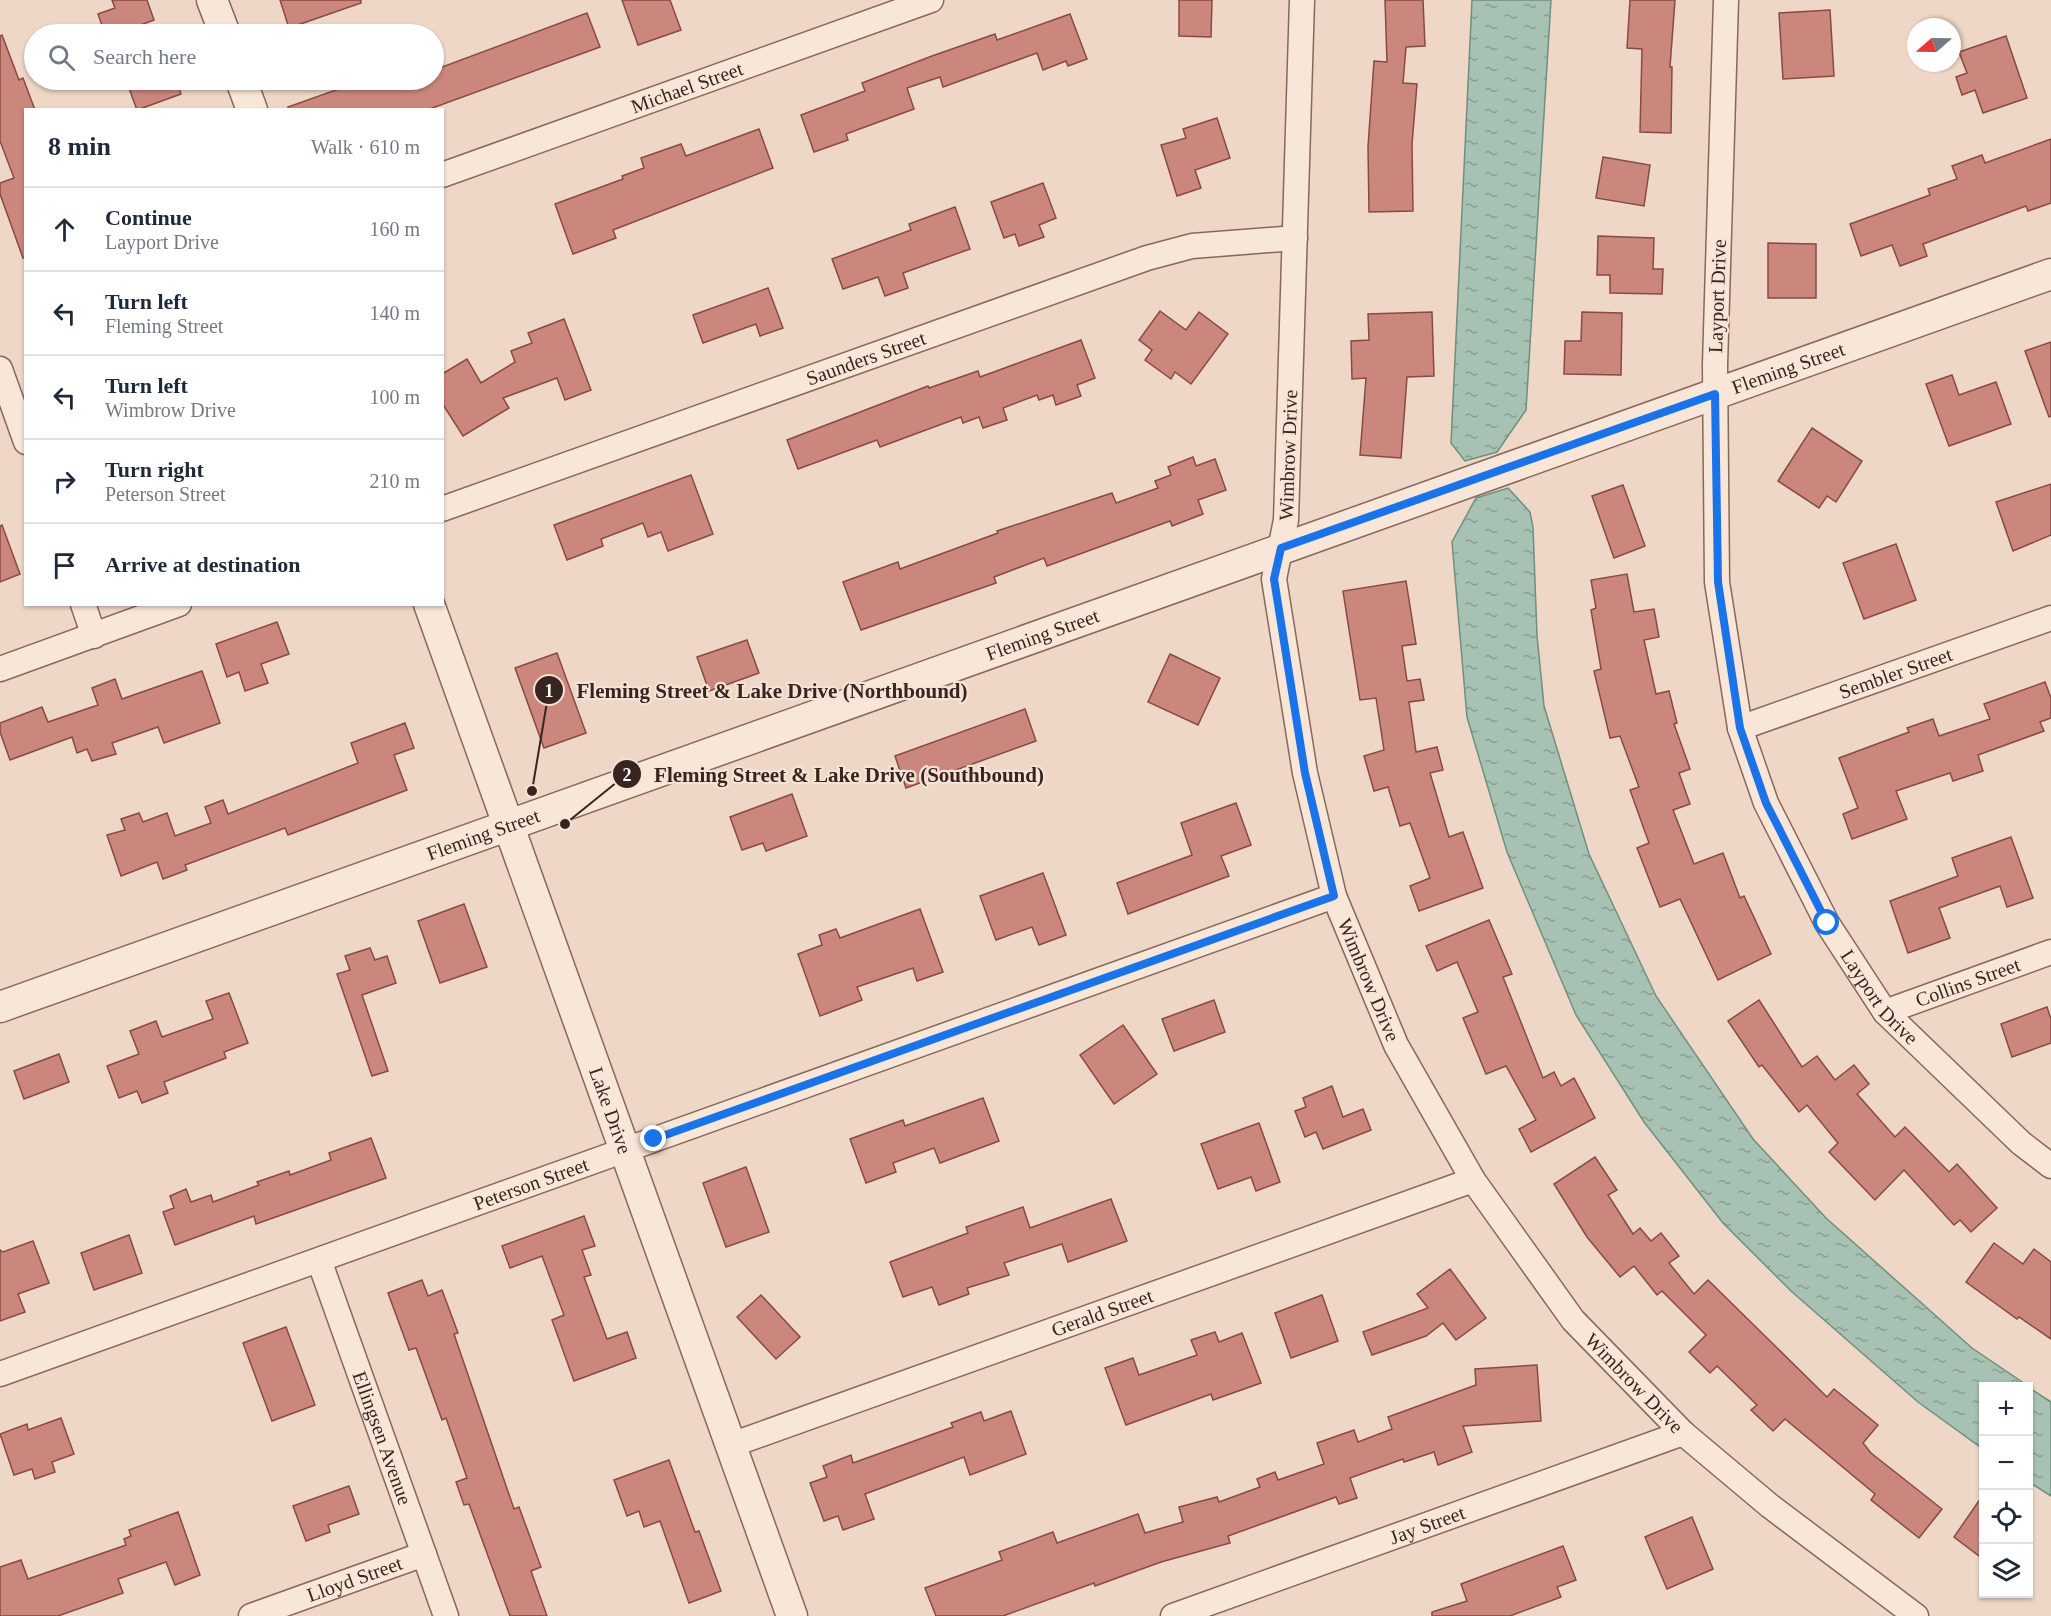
<!DOCTYPE html>
<meta charset="utf-8">
<style>
:root{--surface:#fff;--page:#f6f6f7;--text:#1f2937;--muted:#747a83;--line:#e0e1e3}
body{margin:0;font-family:"Times New Roman",serif;background:var(--page);color:var(--text)}
.controls{position:absolute;right:18px;bottom:18px;display:grid;overflow:hidden;border-radius:0px;box-shadow:0 2px 4px #0004}
.controls button{width:54px;height:54px;display:grid;place-items:center;padding:0;border:0;border-bottom:2px solid var(--line);background:var(--surface);color:var(--text);font:30px sans-serif}
.compass{position:absolute;left:1907px;top:18px;width:54px;height:54px;border-radius:50%;background:var(--surface);box-shadow:0 2px 4px #0004;rotate:250deg}
.stop{position:absolute;width:18px;height:18px;margin:-14px;border:4px solid #1a73e8;border-radius:50%;background:#fff}
.stop.end{background:#1a73e8;border-color:#fff;box-shadow:0 2px 6px #0008}
.list{margin:0;padding:0;list-style:none}
h2{display:flex;justify-content:space-between;align-items:center;height:78px;margin:0;padding:0 24px;font-size:26px}
h2 small{font-size:20px;font-weight:400;color:var(--muted)}
.list li{display:grid;grid-template-columns:39px 1fr auto;gap:18px;align-items:center;box-sizing:border-box;height:84px;padding:0 24px;border-top:2px solid var(--line)}
.list b{display:block;font-size:22px;white-space:nowrap}
.list p{margin:0;font-size:20px;white-space:nowrap;color:var(--muted)}
.list em{font-size:20px;font-style:normal;color:var(--muted)}
.icon{flex:none;width:33px;height:33px;fill:none;stroke:currentColor;stroke-width:2;stroke-linecap:round;stroke-linejoin:round}
.map{position:relative;flex:none;width:2051px;height:1616px;overflow:hidden}
.search{position:absolute;background:var(--surface);box-shadow:0 2px 4px #0004;left:24px;top:24px;width:420px;height:66px;display:flex;align-items:center;gap:15px;box-sizing:border-box;padding:0 21px;border-radius:33px;color:var(--muted);font-size:22px}
.panel{position:absolute;background:var(--surface);box-shadow:0 2px 4px #0004;left:24px;top:108px;width:420px;height:498px;border-radius:0px}
.map>svg:first-child{display:block}
.water{fill:url(#water-ripples);stroke:#6e907e;stroke-width:1.5}
.building{fill:#cb877d;stroke:#884a42;stroke-width:1.5}
.lines{fill:none;stroke-linecap:round;stroke-linejoin:round}
.minor-casing{stroke:#89675c;stroke-width:27}
.tertiary-casing{stroke:#89675c;stroke-width:33}
.minor{stroke:#f8e6d9;stroke-width:24}
.tertiary{stroke:#f8e6d9;stroke-width:30}
.route{stroke:#1a73e8;stroke-width:8}
.labels{text-anchor:middle;stroke-width:4.5;stroke-linejoin:round;paint-order:stroke}
.street-label{font-size:20px;fill:#39251f;stroke:#f5e3d6}
.leader{fill:none;stroke:#39251f;stroke-width:2}
.callout-dot{fill:#39251f;stroke:#f5e3d6;stroke-width:2}
.mark-label{font-size:18px;text-anchor:middle;font-weight:bold;fill:#fff}
.callout-label{font-size:21px;text-anchor:middle;font-weight:bold;fill:#39251f;stroke:#f5e3d6;stroke-width:4.5;stroke-linejoin:round;paint-order:stroke}
</style>
<div class="map">
<svg width="2051" height="1616" viewBox="0 0 2051 1616">
<defs>
<pattern id="water-ripples" width="26" height="14" patternUnits="userSpaceOnUse" patternTransform="scale(1.5)"><rect width="26" height="14" fill="#a7c1b2"/><path d="M2 4q2-2 4 0t4 0M15 11q2-2 4 0t4 0" fill="none" stroke="#899d90"/></pattern>
</defs>
<rect width="100%" height="100%" fill="#eed7c6"/>
<!-- water -->
<g class="water">
<path d="M1472 0H1551L1526 410 1497 452 1465 461 1451 443Z"/>
<path d="M1508 488 1530 512 1533 527 1537 636 1544 706 1589 854 1656 996 1753 1139 1826 1218 1972 1348 2028 1386H1984L1983 1449 1918 1402 1791 1291 1723 1223 1644 1122 1576 1015 1507 852 1467 717 1452 542 1476 498Z"/>
<path d="M2028 1387 2051 1402V1496L2029 1482Z"/>
</g>
<!-- building -->
<g class="building">
<path d="M112 0H147L154 20 116 34H105L98 14 115 8Z"/>
<path d="M280 0H361V3L289 28Z"/>
<path d="M622 0H670L681 30 638 45Z"/>
<path d="M1179 0H1212L1211 37 1179 36Z"/>
<path d="M1385 0H1423L1425 46 1406 47 1403 83 1417 84 1412 144 1413 211 1369 212 1368 147 1374 61 1387 62Z"/>
<path d="M1630 0H1675L1670 67H1672L1671 133 1640 132 1642 49 1627 48Z"/>
<path d="M1830 10 1834 76 1783 79 1779 13Z"/>
<path d="M587 13 600 47 427 110H288V107L364 80H434V70Z"/>
<path d="M1070 14 1087 59 1068 66 1066 61 1043 70 1037 53 943 87 940 77 907 88 914 109 846 134 848 140 814 152 801 115 865 91 862 83 932 56 995 34 997 40Z"/>
<path d="M2 35 19 80 23 78 35 110H26V257L23 258 0 194V183L14 178 0 141V36Z"/>
<path d="M2006 36 2027 98 1983 113 1975 90 1962 95 1956 77 1967 73 1959 52Z"/>
<path d="M126 80H176L181 94 137 110Z"/>
<path d="M1217 118 1230 158 1195 170 1201 188 1177 196 1161 145 1186 138 1183 129Z"/>
<path d="M759 129 773 168 613 230 616 238 573 254 555 204 623 179 622 176 644 168 641 158 681 144 686 156Z"/>
<path d="M2051 139V203L2028 211 2026 206 1923 244 1927 256 1900 266 1892 245 1861 256 1850 224 1930 195 1928 189 1957 179 1952 166 1982 155 1985 163Z"/>
<path d="M1603 157 1650 165 1644 206 1596 198Z"/>
<path d="M1043 183 1056 218 1039 225 1044 237 1019 246 1015 234 1004 238 991 202Z"/>
<path d="M955 207 970 249 903 273 908 288 885 296 878 277 843 289 832 259 911 230 909 224Z"/>
<path d="M1598 236 1654 238 1653 269H1663L1662 294 1610 293V275H1597Z"/>
<path d="M1768 243 1816 244V298H1768Z"/>
<path d="M768 288 783 328 760 336 756 324 703 343 693 315Z"/>
<path d="M1160 311 1186 330 1199 312 1228 334 1191 384 1175 372 1171 379 1145 360 1152 350 1139 340Z"/>
<path d="M1432 312 1434 376 1407 377 1401 458 1360 455 1366 378 1352 379 1351 341 1369 340 1368 314Z"/>
<path d="M1582 312 1622 313 1621 375 1564 374 1565 341H1581Z"/>
<path d="M564 319 591 390 565 400 557 378 503 398 509 408 463 436 442 403V374L467 359 481 383 515 362 511 351 532 343 528 333Z"/>
<path d="M1081 340 1095 378 1077 385 1081 396 1056 405 1053 395 1039 400 1037 395 1003 408 1007 420 983 428 979 417 963 423 961 417 880 447 877 440 798 469 787 440 928 386 929 388 978 371 980 377Z"/>
<path d="M2051 342V416L2049 417 2025 351Z"/>
<path d="M1952 375 1959 395 1996 382 2011 424 1949 446 1926 384Z"/>
<path d="M1812 428 1862 461 1836 502 1827 496 1819 508 1778 481Z"/>
<path d="M1193 457 1196 466 1215 459 1226 490 1198 500 1203 514 1172 526 1170 521 1047 566 1044 558 994 577 996 583 861 630 843 582 898 562 900 569 998 533 997 531 1112 493 1116 503 1158 488 1155 481 1171 475 1168 467Z"/>
<path d="M691 475 713 534 668 551 661 532 648 537 643 523 601 539 603 546 567 560 554 525Z"/>
<path d="M2051 484V535L2013 551 1996 502Z"/>
<path d="M1623 485 1645 546 1614 558 1592 496Z"/>
<path d="M2 525 20 574 0 582V526Z"/>
<path d="M1896 544 1916 600 1864 619 1843 563Z"/>
<path d="M1627 574 1634 612 1654 609 1659 637 1644 640 1656 694 1669 691 1677 723 1674 724 1690 769 1679 773 1690 804 1673 810 1694 864 1723 853 1740 898 1744 896 1771 954 1718 980 1680 899 1660 907 1637 848 1649 843 1630 790 1639 787 1620 736 1610 738 1594 671 1601 669 1591 610 1596 608 1591 580Z"/>
<path d="M1406 581 1416 644 1402 646 1407 681 1420 679 1424 700 1409 702 1416 752 1437 747 1443 770 1430 773 1449 837 1463 832 1483 888 1419 911 1410 886 1430 878 1410 823 1400 826 1388 787 1374 791 1364 756 1384 750 1376 698 1360 700 1343 591Z"/>
<path d="M277 622 289 654 261 664 268 683 245 691 239 672 227 677 216 644Z"/>
<path d="M747 640 759 673 709 691 697 657Z"/>
<path d="M557 653 586 733 544 748 515 668Z"/>
<path d="M1170 654 1220 678 1198 725 1148 702Z"/>
<path d="M202 671 220 723 164 743 158 727 112 743 116 754 92 761 87 749 77 753 72 737 10 760 0 732V723L42 707 48 722 98 705 92 688 115 679 122 699Z"/>
<path d="M2045 682 2051 698V718L2040 722 2044 731 1978 755 1983 771 1953 781 1950 773 1896 791 1907 819 1852 839 1843 814 1858 808 1839 758 1909 732 1907 728 1933 719 1939 736 1990 719 1984 704Z"/>
<path d="M1025 709 1036 741 906 788 895 756Z"/>
<path d="M405 723 414 748 394 755 407 790 288 835 285 828 185 865 187 870 163 879 157 862 121 876 107 835 125 830 121 819 139 813 143 822 167 813 175 836 211 823 205 807 223 800 228 814 358 763 351 743Z"/>
<path d="M792 794 807 836 766 851 763 843 742 850 730 817Z"/>
<path d="M1236 803 1251 845 1221 856 1229 876 1128 914 1117 883 1192 855 1181 823Z"/>
<path d="M2011 837 2033 898 2007 907 2000 886 1939 908 1950 938 1908 953 1890 901 1958 876 1952 858Z"/>
<path d="M1043 873 1066 935 1039 945 1032 927 996 940 980 896Z"/>
<path d="M464 904 487 967 440 983 418 921Z"/>
<path d="M920 909 943 972 917 981 913 968 857 987 862 1000 820 1016 798 954 822 945 819 935 836 929 840 938Z"/>
<path d="M1489 920 1512 974 1503 977 1543 1078 1554 1072 1561 1086 1574 1078 1595 1118 1531 1152 1519 1129 1536 1120 1506 1066 1486 1074 1463 1018 1478 1012 1457 962 1437 971 1426 946Z"/>
<path d="M370 948 375 960 387 956 396 983 362 995 388 1071 372 1076 337 974 350 970 345 956Z"/>
<path d="M229 993 248 1043 224 1052 226 1058 164 1082 168 1093 142 1103 137 1091 119 1098 107 1066 139 1054 130 1031 156 1021 162 1037 213 1019 206 1001Z"/>
<path d="M1214 1000 1225 1032 1174 1051 1162 1019Z"/>
<path d="M1759 1000 1802 1067 1817 1056 1835 1080 1854 1065 1869 1084 1857 1094 1895 1137 1905 1127 1949 1172 1957 1164 1997 1208 1971 1232 1960 1220 1954 1225 1904 1170 1875 1200 1829 1152 1838 1143 1807 1105 1799 1112 1762 1065 1759 1067 1728 1021Z"/>
<path d="M2047 1007 2051 1019V1043L2012 1057 2001 1024Z"/>
<path d="M1123 1025 1157 1074 1114 1104 1080 1055Z"/>
<path d="M59 1054 69 1082 24 1099 14 1071Z"/>
<path d="M1332 1086 1343 1117 1363 1109 1371 1130 1323 1149 1316 1132 1305 1137 1295 1111 1306 1107 1303 1098Z"/>
<path d="M983 1098 999 1141 940 1163 934 1148 893 1163 896 1172 866 1183 850 1139 903 1120 905 1126Z"/>
<path d="M1259 1123 1280 1182 1256 1191 1251 1177 1218 1189 1201 1144Z"/>
<path d="M371 1138 386 1178 256 1224 254 1216 175 1245 163 1212 174 1208 170 1196 186 1189 191 1202 211 1195 213 1202 259 1185 257 1182 289 1171 290 1175 331 1160 329 1153Z"/>
<path d="M1595 1157 1617 1190 1608 1195 1633 1234 1640 1228 1651 1241 1661 1233 1679 1256 1669 1263 1694 1294 1708 1280 1827 1397 1834 1389 1878 1425 1863 1443 1871 1453 1942 1509 1919 1538 1871 1500 1875 1494 1785 1419 1773 1431 1751 1410 1757 1405 1717 1366 1710 1373 1689 1352 1706 1335 1662 1291 1657 1295 1634 1266 1620 1277 1587 1237 1554 1184Z"/>
<path d="M746 1167 769 1232 726 1247 703 1183Z"/>
<path d="M1111 1199 1127 1241 1068 1262 1062 1244 1004 1263 1009 1275 967 1288 969 1294 939 1305 932 1287 903 1297 890 1262 968 1233 966 1227 1023 1207 1030 1228Z"/>
<path d="M584 1216 595 1246 582 1250 591 1275 584 1277 607 1339 627 1332 636 1358 574 1381 552 1320 564 1315 542 1256 510 1268 502 1246Z"/>
<path d="M129 1235 142 1273 94 1290 81 1253Z"/>
<path d="M33 1241 49 1283 18 1294 25 1312 0 1321V1250L3 1252Z"/>
<path d="M1994 1243 2023 1264 2034 1249 2051 1262V1339L2019 1317 2017 1319 1966 1282Z"/>
<path d="M1450 1269 1486 1318 1456 1340 1443 1323 1426 1336 1372 1355 1363 1332 1428 1308 1417 1294Z"/>
<path d="M422 1280 428 1296 442 1290 458 1333 454 1334 514 1509 519 1507 541 1567 531 1571 547 1616H510L469 1504 464 1505 456 1482 467 1478 446 1418 442 1420 416 1348 409 1350 388 1293Z"/>
<path d="M761 1295 800 1337 776 1359 737 1317Z"/>
<path d="M1322 1295 1338 1341 1291 1358 1275 1313Z"/>
<path d="M286 1327 315 1405 272 1421 243 1343Z"/>
<path d="M1215 1332 1219 1342 1242 1333 1261 1383 1213 1400 1211 1394 1126 1425 1105 1368 1133 1358 1139 1375 1197 1355 1191 1340Z"/>
<path d="M1537 1365 1541 1421 1463 1426 1472 1452 1438 1465 1434 1452 1404 1462 1403 1459 1350 1478 1357 1498 1339 1504 1336 1497 1228 1536 1230 1543 1161 1562 1095 1586 1094 1583 1003 1616H936L925 1588 1002 1560 999 1552 1053 1532 1057 1543 1138 1514 1145 1533 1183 1522 1179 1507 1217 1497 1219 1502 1260 1487 1257 1479 1275 1472 1278 1480 1324 1464 1317 1443 1354 1430 1358 1442 1392 1429 1388 1417 1476 1385 1475 1369Z"/>
<path d="M1011 1411 1026 1454 970 1475 964 1457 865 1494 874 1519 843 1530 838 1516 824 1521 810 1483 827 1477 823 1466 851 1455 853 1463 953 1427 951 1423 981 1412 984 1421Z"/>
<path d="M61 1418 74 1454 52 1462 55 1472 35 1479 32 1469 14 1475 0 1434 27 1424 28 1430Z"/>
<path d="M669 1460 695 1532 699 1531 721 1591 689 1603 660 1521 644 1527 639 1511 627 1516 614 1480Z"/>
<path d="M349 1486 359 1514 328 1525 330 1532 306 1541 293 1506Z"/>
<path d="M1983 1495V1559L1954 1537Z"/>
<path d="M178 1512 200 1575 175 1585 166 1562 118 1579 123 1593 58 1616H0V1567L21 1560 28 1579 126 1545 124 1539 131 1536 129 1530Z"/>
<path d="M1692 1517 1713 1569 1667 1589 1645 1537Z"/>
<path d="M1563 1546 1576 1580 1557 1587 1561 1597 1510 1616H1432V1612L1467 1601 1461 1584Z"/>
</g>
<g class="lines">
<!-- minor casing -->
<g class="minor-casing">
<g id="minor">
<path id="s1" d="M1302 0 1286 520 1274 579 1305 773 1334 896 1396 1045 1473 1180 1573 1320 1683 1433 1770 1506 1916 1616"/>
<path id="s2" d="M1726 0 1715 365 1717 582 1740 728 1766 803 1827 923 1885 1012 2021 1143 2051 1166"/>
<path id="s3" d="M442 175 931 0"/>
<path d="M0 369 26 442"/>
<path id="s4" d="M442 509 1147 258 1192 246 1295 238"/>
<path d="M83 604 94 636"/>
<path d="M0 669 179 604"/>
<path id="s5" d="M1740 728 2051 618"/>
<path id="s6" d="M1885 1012 2051 952"/>
<path id="s7" d="M319 1260 446 1616"/>
<path id="s8" d="M0 1374 1334 896"/>
<path id="s9" d="M731 1445 1473 1180"/>
<path id="s10" d="M251 1616 424 1554"/>
<path id="s11" d="M1173 1616 1683 1433"/>
</g>
</g>
<!-- tertiary casing -->
<g class="tertiary-casing">
<g id="tertiary">
<path d="M212 0 225 34"/>
<path d="M241 80 252 110"/>
<path id="s12" d="M429 604 792 1616"/>
<path id="s13" d="M0 1007 2051 274"/>
</g>
</g>
<!-- minor -->
<use href="#minor" class="minor"/>
<!-- tertiary -->
<use href="#tertiary" class="tertiary"/>
</g>
<g class="lines">
<!-- route -->
<path class="route" d="M654 1139 1334 896 1305 773 1274 579 1281 548 1715 394 1718 582 1740 728 1766 803 1827 923"/>
</g>
<g class="labels">
<!-- street labels -->
<g class="street-label">
<text dy="7" stroke="none"><textPath href="#s3" startOffset="260">Michael Street</textPath></text>
<text transform="translate(1717 296) rotate(-88)" y="7">Layport Drive</text>
<text dy="7" stroke="none"><textPath href="#s4" startOffset="450">Saunders Street</textPath></text>
<text dy="7" stroke="none"><textPath href="#s13" startOffset="1899">Fleming Street</textPath></text>
<text transform="translate(1288 455) rotate(-88)" y="7">Wimbrow Drive</text>
<text dy="7" stroke="none"><textPath href="#s13" startOffset="1107">Fleming Street</textPath></text>
<text dy="7" stroke="none"><textPath href="#s5" startOffset="165">Sembler Street</textPath></text>
<text dy="7" stroke="none"><textPath href="#s13" startOffset="513">Fleming Street</textPath></text>
<text dy="7" stroke="none"><textPath href="#s1" startOffset="994">Wimbrow Drive</textPath></text>
<text dy="7" stroke="none"><textPath href="#s6" startOffset="88">Collins Street</textPath></text>
<text dy="7" stroke="none"><textPath href="#s2" startOffset="1035">Layport Drive</textPath></text>
<text dy="7" stroke="none"><textPath href="#s12" startOffset="538">Lake Drive</textPath></text>
<text dy="7" stroke="none"><textPath href="#s8" startOffset="564">Peterson Street</textPath></text>
<text dy="7" stroke="none"><textPath href="#s9" startOffset="394">Gerald Street</textPath></text>
<text dy="7" stroke="none"><textPath href="#s1" startOffset="1480">Wimbrow Drive</textPath></text>
<text dy="7" stroke="none"><textPath href="#s7" startOffset="189">Ellingsen Avenue</textPath></text>
<text dy="7" stroke="none"><textPath href="#s11" startOffset="270">Jay Street</textPath></text>
<text dy="7" stroke="none"><textPath href="#s10" startOffset="110">Lloyd Street</textPath></text>
</g>
</g>
<!-- callouts -->
<path class="leader" d="M532 791L549 690M565 824L627 774"/>
<g class="callout-dot">
<circle cx="532" cy="791" r="6"/>
<circle cx="565" cy="824" r="6"/>
<circle cx="549" cy="690" r="15"/>
<circle cx="627" cy="774" r="15"/>
</g>
<g class="mark-label">
<text x="549" y="697">1</text>
<text x="627" y="781">2</text>
</g>
<g class="callout-label">
<text x="772" y="698">Fleming Street &amp; Lake Drive (Northbound)</text>
<text x="849" y="782">Fleming Street &amp; Lake Drive (Southbound)</text>
</g>
</svg>
<div class="controls">
<button>+</button>
<button>−</button>
<button><svg class="icon" aria-label="locate" viewBox="0 0 24 24"><circle cx="12" cy="12" r="6"/><path d="M12 2v4M12 18v4M2 12h4M18 12h4"/></svg></button>
<button><svg class="icon" aria-label="layers" viewBox="0 0 24 24"><path d="M12 4l9 5-9 5-9-5zM3 14l9 5 9-5"/></svg></button>
</div>
<svg class="compass" viewBox="-18 -18 36 36"><path d="M0-13l5 13h-10z" fill="#e53935"/><path d="M0 13l5-13h-10z" fill="#747a83"/></svg>
<div class="stop" style="left:1827px;top:923px"></div>
<div class="stop end" style="left:654px;top:1139px"></div>
<div class="search"><svg class="icon" aria-label="search" viewBox="0 0 24 24"><circle cx="10" cy="10" r="6"/><path d="M15 15l6 6"/></svg>Search here</div>
<section class="panel">
<h2>8 min<small>Walk · 610 m</small></h2>
<ul class="list">
<li><svg class="icon" aria-label="ahead" viewBox="0 0 24 24"><path d="M12 20V5M6 11l6-6 6 6"/></svg><div><b>Continue</b><p>Layport Drive</p></div><em>160 m</em></li>
<li><svg class="icon" aria-label="left" viewBox="0 0 24 24"><path d="M17 20v-9H6M10 6l-5 5 5 5"/></svg><div><b>Turn left</b><p>Fleming Street</p></div><em>140 m</em></li>
<li><svg class="icon" aria-label="left" viewBox="0 0 24 24"><path d="M17 20v-9H6M10 6l-5 5 5 5"/></svg><div><b>Turn left</b><p>Wimbrow Drive</p></div><em>100 m</em></li>
<li><svg class="icon" aria-label="right" viewBox="0 0 24 24"><path d="M7 20v-9h11M14 6l5 5-5 5"/></svg><div><b>Turn right</b><p>Peterson Street</p></div><em>210 m</em></li>
<li><svg class="icon" aria-label="arrive" viewBox="0 0 24 24"><path d="M6 21V4h12l-3 4 3 4H6"/></svg><div><b>Arrive at destination</b></div></li>
</ul>
</section>
</div>
